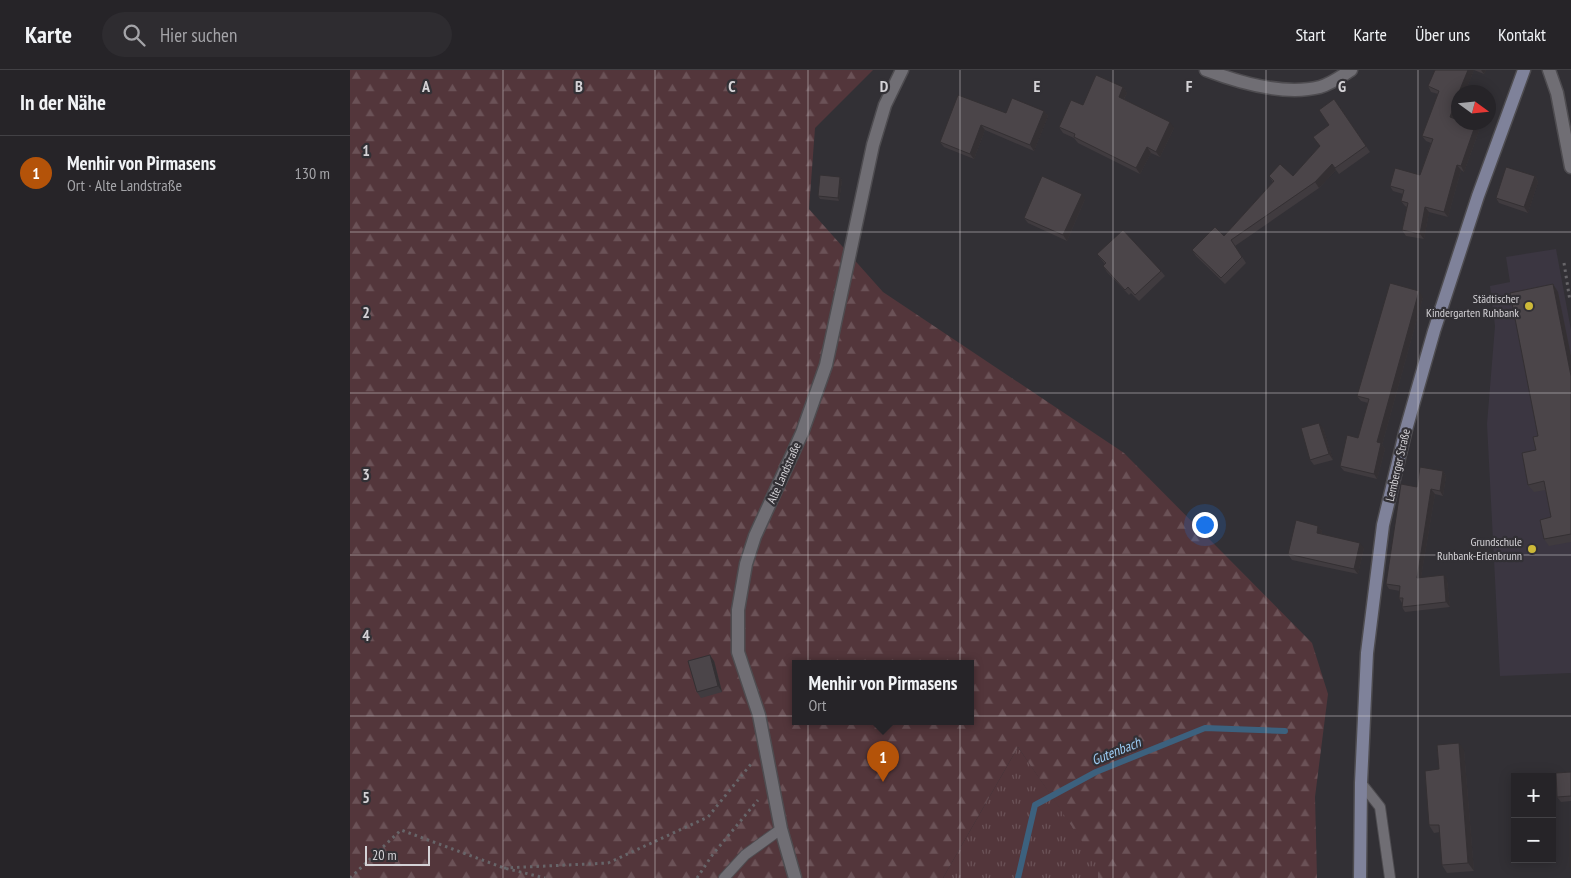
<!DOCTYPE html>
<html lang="de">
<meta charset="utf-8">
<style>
:root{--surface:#262428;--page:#2e2c30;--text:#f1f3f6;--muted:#a4a4a8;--line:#424145;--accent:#b45309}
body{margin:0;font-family:"PT Sans Narrow",sans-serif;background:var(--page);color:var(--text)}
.controls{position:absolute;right:15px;bottom:15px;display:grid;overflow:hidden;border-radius:0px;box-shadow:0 2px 12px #0003}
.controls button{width:45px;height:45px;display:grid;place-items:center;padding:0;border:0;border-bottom:1px solid var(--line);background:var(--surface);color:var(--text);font:25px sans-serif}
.compass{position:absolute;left:1101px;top:15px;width:45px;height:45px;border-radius:50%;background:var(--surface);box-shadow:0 2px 12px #0003;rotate:105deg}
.scale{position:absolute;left:15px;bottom:12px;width:65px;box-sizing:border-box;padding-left:5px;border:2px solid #d4d2d6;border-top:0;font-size:14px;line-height:18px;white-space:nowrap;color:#d4d2d6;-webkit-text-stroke:4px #323035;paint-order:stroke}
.you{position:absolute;left:854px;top:454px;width:18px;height:18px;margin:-12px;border:4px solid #fff;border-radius:50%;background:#1a73e8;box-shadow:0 0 0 8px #1a73e833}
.badge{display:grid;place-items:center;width:32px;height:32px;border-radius:50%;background:var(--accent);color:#fff;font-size:16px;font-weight:700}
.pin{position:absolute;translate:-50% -41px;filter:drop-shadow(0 1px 2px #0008)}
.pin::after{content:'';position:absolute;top:26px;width:18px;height:15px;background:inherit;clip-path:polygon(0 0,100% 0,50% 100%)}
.popup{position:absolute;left:442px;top:590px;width:182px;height:65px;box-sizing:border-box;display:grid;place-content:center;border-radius:0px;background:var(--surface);filter:drop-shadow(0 1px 4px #0005);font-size:16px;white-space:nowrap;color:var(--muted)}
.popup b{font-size:19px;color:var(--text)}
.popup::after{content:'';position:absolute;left:50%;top:100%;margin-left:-10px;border:10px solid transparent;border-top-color:var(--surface)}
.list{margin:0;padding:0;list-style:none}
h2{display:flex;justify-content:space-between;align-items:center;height:65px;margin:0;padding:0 20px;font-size:21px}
h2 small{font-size:16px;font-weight:400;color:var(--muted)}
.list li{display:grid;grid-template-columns:32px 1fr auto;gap:15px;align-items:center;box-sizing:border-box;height:75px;padding:0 20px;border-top:1px solid var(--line)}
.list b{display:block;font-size:19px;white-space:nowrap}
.list p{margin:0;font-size:16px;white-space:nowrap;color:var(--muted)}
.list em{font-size:16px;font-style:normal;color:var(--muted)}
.icon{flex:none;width:28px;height:28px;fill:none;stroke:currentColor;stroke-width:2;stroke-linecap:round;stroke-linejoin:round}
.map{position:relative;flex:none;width:1221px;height:808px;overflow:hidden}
header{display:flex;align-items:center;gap:30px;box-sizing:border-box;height:70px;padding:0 25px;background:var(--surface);border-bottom:1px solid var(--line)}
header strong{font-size:24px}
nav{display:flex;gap:28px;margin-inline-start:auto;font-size:18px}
.search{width:350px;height:45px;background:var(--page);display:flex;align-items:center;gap:12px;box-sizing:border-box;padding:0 18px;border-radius:28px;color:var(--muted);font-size:19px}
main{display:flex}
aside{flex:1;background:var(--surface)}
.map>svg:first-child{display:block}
.built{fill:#3b3641}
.grass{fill:url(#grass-tufts)}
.forest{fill:url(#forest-firs);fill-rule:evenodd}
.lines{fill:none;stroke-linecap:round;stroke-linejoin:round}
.stream{stroke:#3c617e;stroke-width:6}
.lane-casing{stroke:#4e4c50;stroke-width:12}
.street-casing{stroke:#4e4c50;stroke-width:15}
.secondary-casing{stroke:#4e4c50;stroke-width:15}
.path{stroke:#676569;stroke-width:3;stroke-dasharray:2.5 4;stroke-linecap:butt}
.lane{stroke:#706e74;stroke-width:10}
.street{stroke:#706e74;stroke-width:12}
.secondary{stroke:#7f829a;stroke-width:12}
.wall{fill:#403b3f}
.shaded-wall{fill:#343033}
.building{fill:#4b4549;stroke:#343033}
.grid{fill:none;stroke:#d4d2d6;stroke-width:1;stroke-opacity:0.55}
.poi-dot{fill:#cdb938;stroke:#323035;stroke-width:2}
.labels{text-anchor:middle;stroke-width:4.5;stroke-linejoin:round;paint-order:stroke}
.poi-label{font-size:12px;fill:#d4d2d6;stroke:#323035;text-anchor:end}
.street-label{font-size:12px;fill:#d4d2d6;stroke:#323035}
.water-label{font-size:14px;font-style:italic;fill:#9dcdf5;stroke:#323035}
.grid-label{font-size:16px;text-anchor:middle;font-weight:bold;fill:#d4d2d6;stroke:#323035;stroke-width:4.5;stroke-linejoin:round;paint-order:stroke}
</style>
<header>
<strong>Karte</strong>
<div class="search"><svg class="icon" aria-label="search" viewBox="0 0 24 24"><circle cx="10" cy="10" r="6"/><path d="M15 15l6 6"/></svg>Hier suchen</div>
<nav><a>Start</a><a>Karte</a><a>Über uns</a><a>Kontakt</a></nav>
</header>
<main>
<aside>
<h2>In der Nähe<small></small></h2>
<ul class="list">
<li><span class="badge">1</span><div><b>Menhir von Pirmasens</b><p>Ort · Alte Landstraße</p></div><em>130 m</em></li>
</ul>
</aside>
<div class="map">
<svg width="1221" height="808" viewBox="0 0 1221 808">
<defs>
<pattern id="grass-tufts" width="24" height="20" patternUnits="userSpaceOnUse" patternTransform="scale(1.25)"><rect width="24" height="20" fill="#53363b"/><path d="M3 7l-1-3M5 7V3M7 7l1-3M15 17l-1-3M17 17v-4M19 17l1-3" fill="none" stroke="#6b5257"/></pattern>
<pattern id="forest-firs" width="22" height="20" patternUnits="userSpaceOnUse" patternTransform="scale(1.25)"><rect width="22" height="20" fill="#53363b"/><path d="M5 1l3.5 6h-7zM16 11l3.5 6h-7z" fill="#6b5257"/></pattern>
</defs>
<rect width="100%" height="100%" fill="#323035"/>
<!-- built -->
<path class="built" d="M1206 179 1221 260V603L1150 606 1137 354 1145 256 1140 216 1160 212 1156 187Z"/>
<!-- grass -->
<path class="grass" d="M668 677 749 795 748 808H593Z"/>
<!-- forest -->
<path class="forest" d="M0 0H523L465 58 459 139 533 222 774 383 962 573 978 624 965 727 967 808H748V795L668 677 593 808H0ZM446 593H620V651H446Z"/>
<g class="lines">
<!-- stream -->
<path class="stream" d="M668 808 685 735 746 702 855 658 935 661"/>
<!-- lane casing -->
<g class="lane-casing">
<g id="lane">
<path d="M1011 713 1030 737 1040 808"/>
<path d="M374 808 395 785 431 759"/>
</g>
</g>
<!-- street casing -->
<g class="street-casing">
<g id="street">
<path d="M856 0C890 13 934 26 970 17 981 14 992 6 1001 0"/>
<path d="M1199 0 1207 23 1221 97"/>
<path d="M445 808 431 759 409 645 388 582V540L396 494 405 466 452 363 476 295 523 75 535 35 552 0"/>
</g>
</g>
<!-- secondary casing -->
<g class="secondary-casing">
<path id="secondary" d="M1010 808 1011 713 1017 583 1033 455 1055 363 1084 261 1128 126 1174 0"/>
</g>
<!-- path -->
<g class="path">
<path d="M1214 193 1220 231"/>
<path d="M154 798 258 793 358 747 401 694"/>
<path d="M0 808 51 760 154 798 195 808"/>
<path d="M347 808 363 784 408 730"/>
</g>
<!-- lane -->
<use href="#lane" class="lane"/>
<!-- street -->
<use href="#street" class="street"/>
<!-- secondary -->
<use href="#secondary" class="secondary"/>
</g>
<!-- wall -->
<g class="wall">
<path d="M1124 0 1115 22H1108L1105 49 1129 61 1114 102 1111 100 1098 147 1079 142 1074 169 1056 166 1052 160 1057 137 1055 136 1051 131 1053 124 1043 121 1040 116 1070 105 1081 73 1076 71 1072 66 1088 24 1081 22 1078 16Z"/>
<path d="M1124 0H1136L1134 4Z"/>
<path d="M773 17 777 23 774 29 824 58 810 87 801 83 790 104 728 73 724 68 713 63 709 57 733 35Z"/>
<path d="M984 29 1020 82 989 104 986 100 969 118 885 176 896 193 875 214 846 186 842 180 874 166 923 112 919 106H943L970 76 979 55Z"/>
<path d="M694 41 698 46 684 81 635 60 624 89 594 77 590 72 656 43Z"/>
<path d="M1185 106 1188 112 1178 143 1149 133 1146 128Z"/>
<path d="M490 107 492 110 489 131 470 129 468 126Z"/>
<path d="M735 129 717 171 678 153 674 148Z"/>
<path d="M747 184 811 201 815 206 789 231 781 223 779 225 757 202 753 196 755 194Z"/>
<path d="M1208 222 1221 286V472L1199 476 1194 469 1201 447 1196 420 1184 422 1178 415 1188 366Z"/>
<path d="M1073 227 1032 375 1035 379 1027 409 994 401 990 396 1008 368 1018 333 1011 331 1007 326Z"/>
<path d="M973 358 983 390 964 395 960 390Z"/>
<path d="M1093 401 1096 406 1093 426 1085 424 1071 507 1097 510 1100 537 1055 542 1052 537V533L1049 528 1050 521 1039 519 1036 514 1067 417Z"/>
<path d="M968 456 972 461V464L1014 478 1008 504 942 490 938 484Z"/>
<path d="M364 591 372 622 351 628 347 622Z"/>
<path d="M1114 680 1124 801 1097 803 1092 795 1090 762 1084 763 1079 755 1089 699Z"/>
<path d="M1221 702V731L1211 732 1207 727Z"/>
</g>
<!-- shaded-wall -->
<g class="shaded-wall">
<path d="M1118 0H1124L1115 22H1109Z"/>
<path d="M1131 0H1136L1134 4Z"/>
<path d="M773 17 777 23 772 32 769 27Z"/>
<path d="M1108 25V39L1104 52 1100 47Z"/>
<path d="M694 41 698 46 684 81 680 75Z"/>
<path d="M820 52 824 58 810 87 806 82Z"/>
<path d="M631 55 635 60 624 89 620 84Z"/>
<path d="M1125 56 1129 61 1114 102 1111 96Z"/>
<path d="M797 77 801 83 790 104 786 98Z"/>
<path d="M982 94 986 100 969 118 965 112Z"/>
<path d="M1107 95 1111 100 1098 147 1094 142Z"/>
<path d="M1185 106 1188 112 1178 143 1174 137Z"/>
<path d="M490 107 492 110 489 131 488 128Z"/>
<path d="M732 124 735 129 717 171 713 165Z"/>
<path d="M1075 137 1079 142 1074 169 1070 164Z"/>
<path d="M1203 214 1208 222 1221 286V306Z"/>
<path d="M1069 221 1073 227 1032 375 1035 379 1027 409 1024 404 1027 372Z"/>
<path d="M969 353 973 358 983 390 979 384Z"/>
<path d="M1093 401 1096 406 1093 426 1090 421Z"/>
<path d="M1081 419 1085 424 1070 513 1067 508Z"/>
<path d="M968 456 972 461 971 468 967 463Z"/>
<path d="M1010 473 1014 478 1008 504 1004 499Z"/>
<path d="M1094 505 1097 510 1100 537 1096 532Z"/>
<path d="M360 585 364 591 372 622 368 616Z"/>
<path d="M1109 673 1114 680 1124 801 1118 793Z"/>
</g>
<!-- building -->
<g class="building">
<path d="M1085 0H1118L1109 22H1108V25L1100 47 1108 50V52H1116L1125 56 1111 96 1107 95 1094 142 1075 137 1070 164 1052 160 1058 133 1051 131 1054 120 1040 116 1045 98 1070 105 1083 69 1072 66 1089 21 1078 16Z"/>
<path d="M746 5 773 17 769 27 820 52 806 82 797 77 786 98 724 67 725 64 709 57 721 30 733 35Z"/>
<path d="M608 25 656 43 662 28 694 41 680 75 631 55 620 84 590 72Z"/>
<path d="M984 29 1016 76 985 98 982 94 965 112 881 170 892 187 871 208 842 180 865 157 874 166 924 111 919 106 930 94 943 106 970 76 963 67 979 55 969 40Z"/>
<path d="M1156 97 1185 106 1174 137 1146 128Z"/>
<path d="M470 105 490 107 488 128 468 126Z"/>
<path d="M692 106 732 124 713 165 674 148Z"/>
<path d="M773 160 811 201 785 225 778 217 775 220 753 196 756 193 747 184Z"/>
<path d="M1040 213 1069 221 1027 372 1031 373 1024 404 990 396 997 365 1008 368 1019 329 1007 326Z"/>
<path d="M1203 214 1221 306V464L1194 469 1190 450 1201 447 1194 411 1178 415 1172 383 1186 380 1183 367 1188 366 1160 223Z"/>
<path d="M969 353 979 384 960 390 951 358Z"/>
<path d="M1070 397 1093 401 1090 421 1081 419 1067 508 1094 505 1096 532 1052 537 1053 528H1049L1050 516 1036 514 1051 414 1067 417Z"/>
<path d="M946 450 968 456 967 463 1010 473 1004 499 938 484Z"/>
<path d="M360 585 368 616 347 622 338 591Z"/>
<path d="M1109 673 1118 793 1092 795 1089 755H1079L1075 701 1089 699 1087 675Z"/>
<path d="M1221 702V726L1207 727 1206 703Z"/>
<rect x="1220" y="757" width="1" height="40"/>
</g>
<!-- grid -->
<path class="grid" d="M153 0V808M305 0V808M458 0V808M610 0V808M763 0V808M916 0V808M1068 0V808M0 162H1221M0 323H1221M0 485H1221M0 646H1221"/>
<!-- markers -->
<g class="poi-dot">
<circle cx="1179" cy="236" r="5"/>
<circle cx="1182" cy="479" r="5"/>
</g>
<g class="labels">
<!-- poi labels -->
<g class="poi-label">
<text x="1169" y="233">Städtischer<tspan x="1169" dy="14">Kindergarten Ruhbank</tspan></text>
<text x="1172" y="476">Grundschule<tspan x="1172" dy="14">Ruhbank-Erlenbrunn</tspan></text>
</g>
<!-- street labels -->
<g class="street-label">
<text transform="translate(1048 395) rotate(-77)" y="4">Lemberger Straße</text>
<text transform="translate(434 403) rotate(-66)" y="4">Alte Landstraße</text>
</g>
<!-- water labels -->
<g class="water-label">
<text transform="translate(766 681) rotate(-22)" y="5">Gutenbach</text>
</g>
</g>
<g class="grid-label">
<text x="76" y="22">A</text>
<text x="229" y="22">B</text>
<text x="382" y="22">C</text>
<text x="534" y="22">D</text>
<text x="687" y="22">E</text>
<text x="839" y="22">F</text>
<text x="992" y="22">G</text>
<text x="16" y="86">1</text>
<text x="16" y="248">2</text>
<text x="16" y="410">3</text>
<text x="16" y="571">4</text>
<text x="16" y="733">5</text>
</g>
</svg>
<div class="controls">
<button>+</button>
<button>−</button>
</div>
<svg class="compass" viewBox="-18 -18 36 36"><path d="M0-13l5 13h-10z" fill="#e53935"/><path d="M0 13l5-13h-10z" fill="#a4a4a8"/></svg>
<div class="scale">20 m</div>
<div class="you"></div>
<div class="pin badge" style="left:533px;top:712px">1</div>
<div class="popup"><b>Menhir von Pirmasens</b>Ort</div>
</div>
</main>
